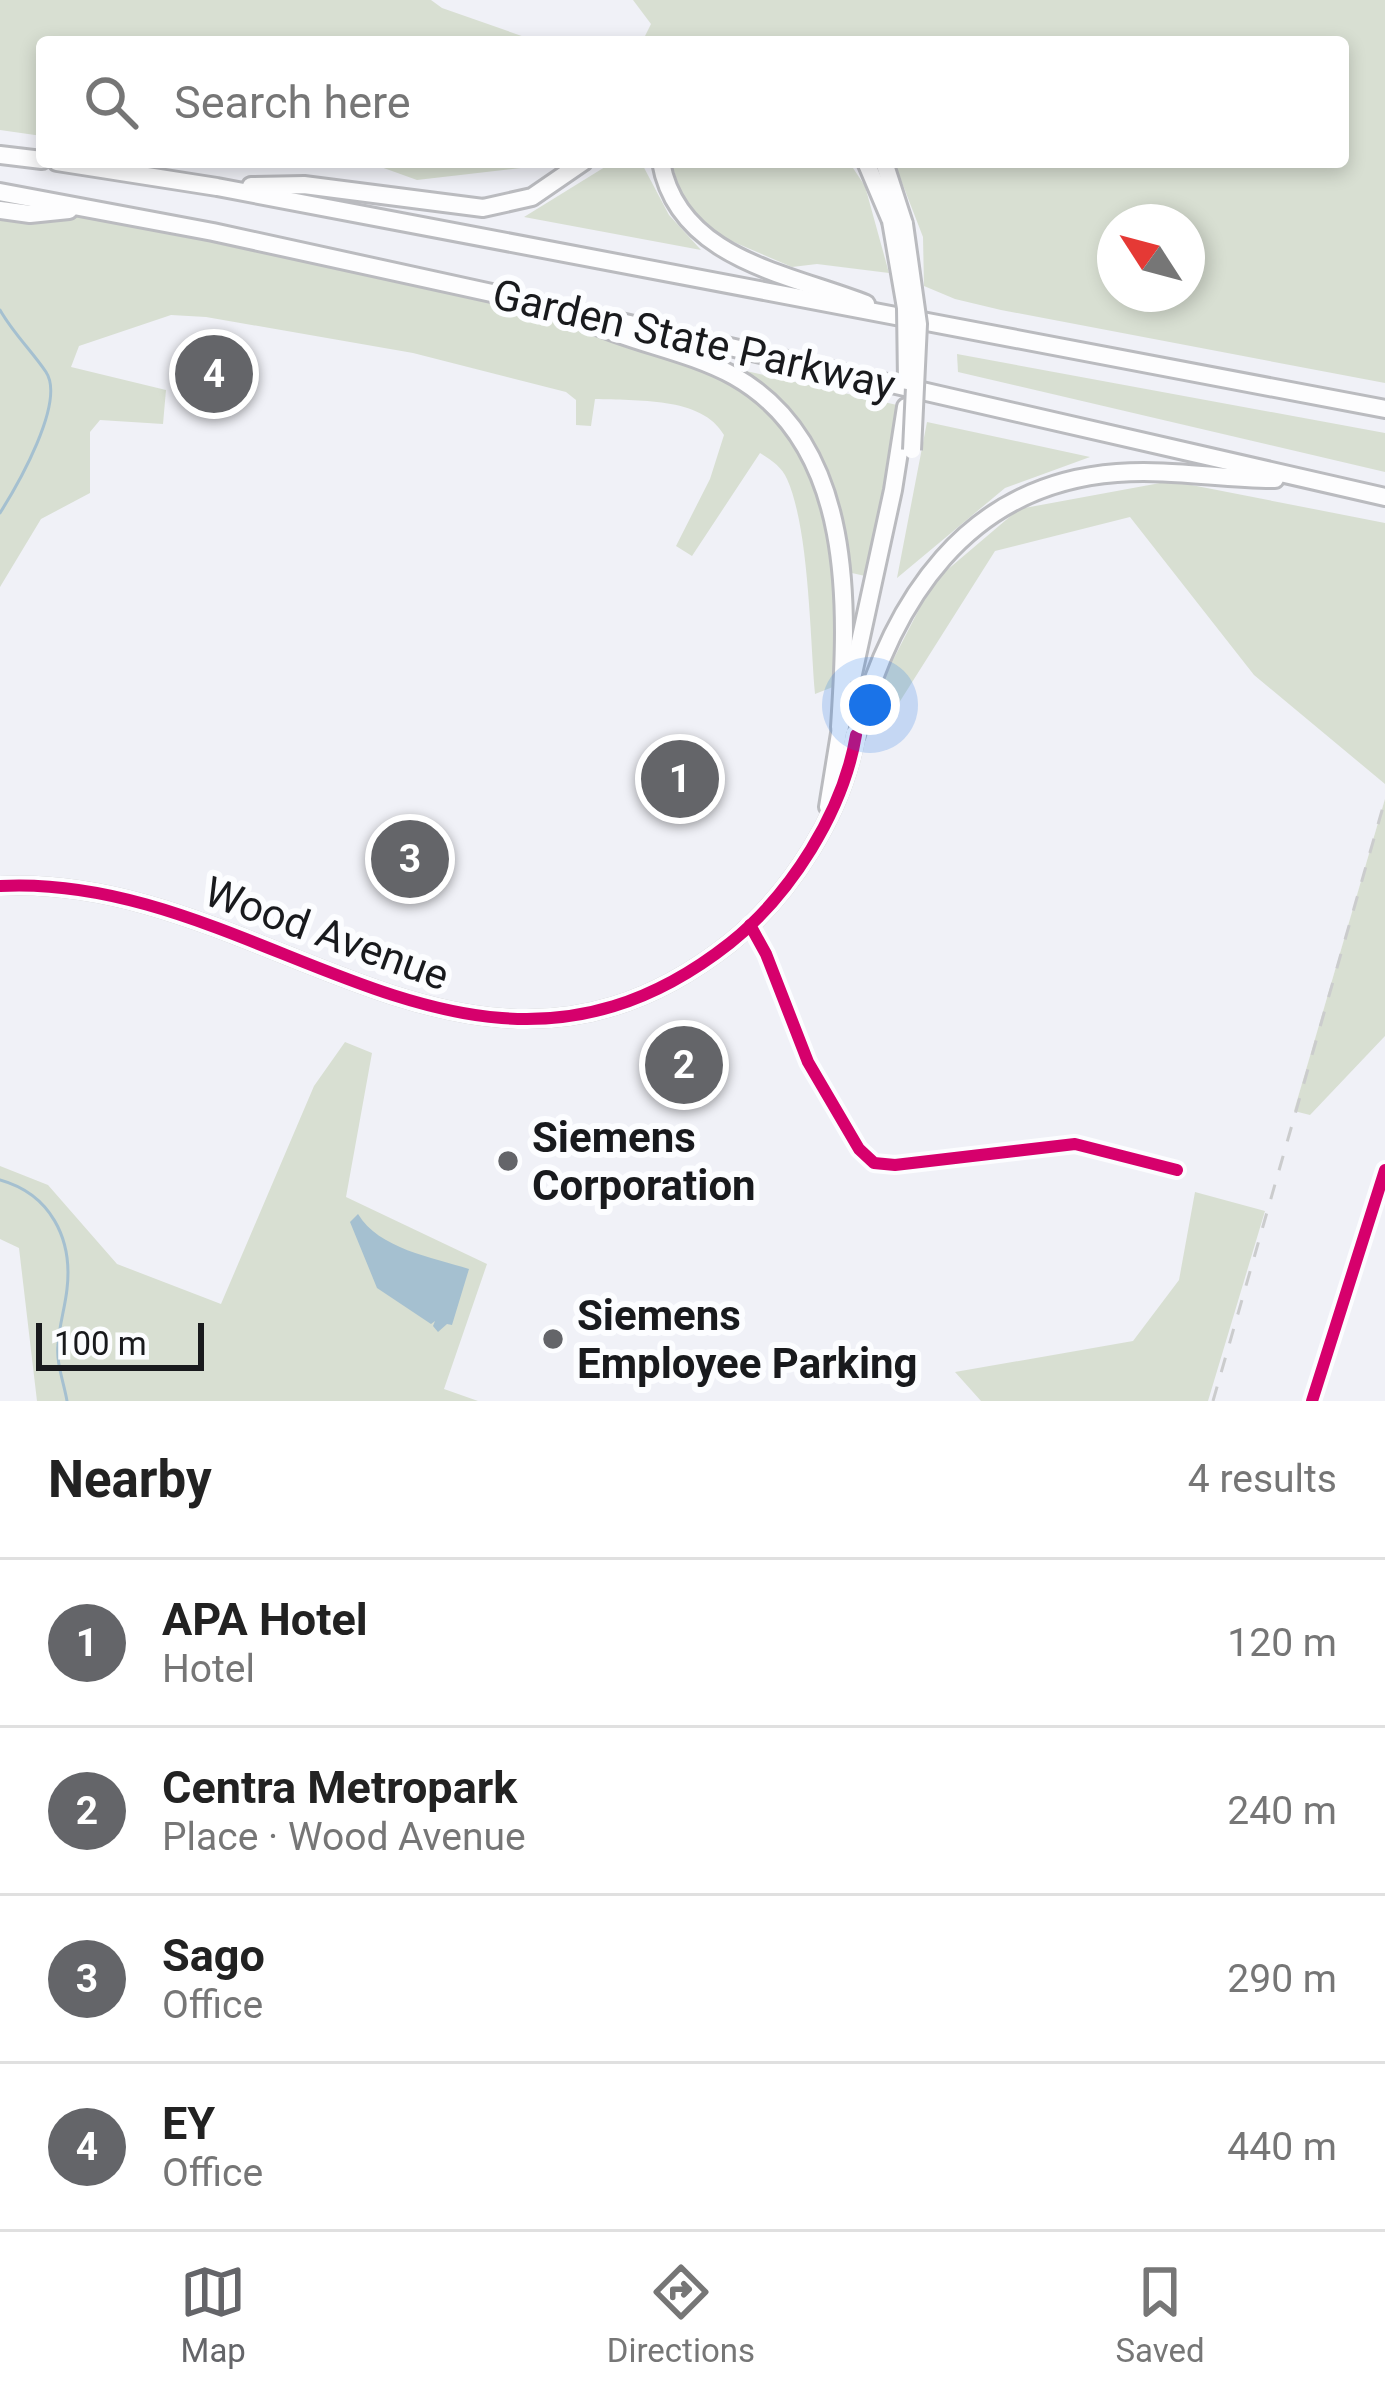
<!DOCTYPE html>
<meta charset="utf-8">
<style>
:root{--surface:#fff;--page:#f6f6f6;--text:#222;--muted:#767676;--line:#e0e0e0;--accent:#646569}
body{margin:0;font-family:Roboto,sans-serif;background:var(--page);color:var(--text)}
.compass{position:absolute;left:1097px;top:204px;width:108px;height:108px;border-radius:50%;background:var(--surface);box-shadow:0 6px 18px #0003;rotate:306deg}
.scale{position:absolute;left:36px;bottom:30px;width:168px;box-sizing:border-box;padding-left:12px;border:6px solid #191a1d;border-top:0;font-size:33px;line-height:42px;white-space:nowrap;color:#191a1d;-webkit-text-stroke:9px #fcfdff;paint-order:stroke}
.you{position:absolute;left:870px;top:705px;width:42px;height:42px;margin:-30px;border:9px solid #fff;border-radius:50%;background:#1a73e8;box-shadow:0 0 0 18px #1a73e833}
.badge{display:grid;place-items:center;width:78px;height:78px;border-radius:50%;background:var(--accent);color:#fff;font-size:39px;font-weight:700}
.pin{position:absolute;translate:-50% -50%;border:6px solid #fff;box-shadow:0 3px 12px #0006}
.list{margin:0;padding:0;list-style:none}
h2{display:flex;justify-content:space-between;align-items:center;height:156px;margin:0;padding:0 48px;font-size:51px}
h2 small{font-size:39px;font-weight:400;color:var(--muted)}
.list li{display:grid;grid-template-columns:78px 1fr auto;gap:36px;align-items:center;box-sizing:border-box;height:168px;padding:0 48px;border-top:3px solid var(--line)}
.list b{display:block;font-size:45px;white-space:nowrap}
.list p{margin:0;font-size:39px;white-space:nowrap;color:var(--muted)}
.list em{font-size:39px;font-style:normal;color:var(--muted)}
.icon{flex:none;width:66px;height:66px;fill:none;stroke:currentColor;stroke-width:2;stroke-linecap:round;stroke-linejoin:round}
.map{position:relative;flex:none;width:1385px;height:1401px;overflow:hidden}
.search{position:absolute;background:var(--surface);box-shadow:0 6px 18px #0003;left:36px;right:36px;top:36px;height:132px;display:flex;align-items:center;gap:30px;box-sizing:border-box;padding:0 42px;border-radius:12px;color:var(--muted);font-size:45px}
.sheet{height:828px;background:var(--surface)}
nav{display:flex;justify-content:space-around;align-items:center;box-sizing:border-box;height:168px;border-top:3px solid var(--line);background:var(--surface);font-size:33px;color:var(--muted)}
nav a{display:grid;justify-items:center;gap:6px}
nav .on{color:var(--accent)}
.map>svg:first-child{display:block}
.green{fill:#d8dfd2;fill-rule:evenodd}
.water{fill:#a5c0d0}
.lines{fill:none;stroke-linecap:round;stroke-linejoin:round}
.stream{stroke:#a5c0d0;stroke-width:3}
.street-casing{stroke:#babbbf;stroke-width:15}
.secondary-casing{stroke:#babbbf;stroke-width:20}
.highway-casing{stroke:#babbbf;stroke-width:22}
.street{stroke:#fdfdfe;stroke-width:9}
.secondary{stroke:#fdfdfe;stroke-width:14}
.highway{stroke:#fdfdfe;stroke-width:16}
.rail{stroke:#cbcccd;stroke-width:3;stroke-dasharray:15 15;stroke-linecap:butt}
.highway-bridge-casing{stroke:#babbbf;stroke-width:22;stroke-linecap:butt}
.highway-bridge{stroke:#fdfdfe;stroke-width:16}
.cycleway-casing{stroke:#fcfdff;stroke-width:20}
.cycleway{stroke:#d6006c;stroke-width:12}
.poi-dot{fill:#646569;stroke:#fcfdff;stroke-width:4.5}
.labels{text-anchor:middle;stroke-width:12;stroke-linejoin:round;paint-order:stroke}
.street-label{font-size:42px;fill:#191a1d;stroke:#fcfdff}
.poi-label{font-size:42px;font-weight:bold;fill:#191a1d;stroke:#fcfdff;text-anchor:start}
</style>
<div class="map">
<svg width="1385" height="1401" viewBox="0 0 1385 1401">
<rect width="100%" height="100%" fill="#f0f1f7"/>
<!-- green -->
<g class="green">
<path d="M0 0H431L442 8 539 42H42V136L0 130Z"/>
<path d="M633 0H1385V383L1001 310 955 299 924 286 923 237 894 162H1343V42H642L651 24ZM1115 222H1187V294H1115Z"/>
<path d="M367 162H572L417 180Z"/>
<path d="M613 162H641L669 215 701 250 524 217Z"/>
<path d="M671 162H849L865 186 889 273 817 264 792 267 722 237 685 204Z"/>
<path d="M94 208 551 306 738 378 746 371 906 407 874 578 843 571V683L815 694C810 636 809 528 787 479 782 467 771 460 760 453L692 556 676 546 710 479 724 435C702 396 635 401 595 399L591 426 576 425V400L566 392 413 353 206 317 171 315 79 346 71 367 166 390 163 424 100 420 90 432V493L41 519 0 587V210Z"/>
<path d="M957 354 1385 433V472L958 372Z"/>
<path d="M927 422 1090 457 1005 488 897 578Z"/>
<path d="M1171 481 1385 523V784L1254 675 1130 517 995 551 897 706 875 695 933 582 1019 509Z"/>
<path d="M1385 799V1036L1310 1115 1294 1111Z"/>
<path d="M345 1042 372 1053 346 1197 487 1264 444 1389 478 1401H37L19 1248 0 1239V1166L48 1185 117 1264 221 1304 314 1086Z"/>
<path d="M1195 1192 1265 1211 1208 1401H981L955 1372 1133 1341 1179 1280Z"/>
</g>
<!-- water -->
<path class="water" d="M358 1214C379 1249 432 1257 469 1269L452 1325 447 1324 438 1332 433 1326 435 1321 431 1324 377 1288 350 1222Z"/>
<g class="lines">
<!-- stream -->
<g class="stream">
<path d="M0 310C13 333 31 350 46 372 66 402 17 486 0 513"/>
<path d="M0 1180C50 1194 73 1238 67 1289 65 1308 59 1326 58 1345 56 1363 64 1383 67 1401"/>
</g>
<!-- street casing -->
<g class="street-casing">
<g id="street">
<path d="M750 925 766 954 808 1062 859 1149 874 1163 895 1165 1075 1144 1177 1170"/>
<path d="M1312 1401 1385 1170"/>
</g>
</g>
<!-- secondary casing -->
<g class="secondary-casing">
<g id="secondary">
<path d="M827 807 840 727"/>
<path d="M0 886C264 872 470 1148 730 943 791 894 843 812 856 735"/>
</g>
</g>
<!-- highway casing -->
<g class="highway-casing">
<g id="highway">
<path d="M0 155 42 160"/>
<path d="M57 162 217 187 1385 409"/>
<path d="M661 162C678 260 791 274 866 304"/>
<path d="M866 162 891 221"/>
<path d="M884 162 904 224"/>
<path d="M251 186 304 185 483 208 532 197 583 162"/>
<path d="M0 192 213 232 551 306 1385 497"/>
<path d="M0 210 30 214 69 210"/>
<path d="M588 322C636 344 688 351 734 376 856 445 848 607 840 727"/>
<path d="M853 674 893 490 906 407"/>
<path d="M856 735C891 602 966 484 1117 473 1170 469 1222 479 1275 479"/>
</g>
</g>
<!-- street -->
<use href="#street" class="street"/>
<!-- secondary -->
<use href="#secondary" class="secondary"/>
<!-- highway -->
<use href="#highway" class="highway"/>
<!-- rail -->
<path class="rail" d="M1213 1401 1385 800"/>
<!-- highway-bridge casing -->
<g class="highway-bridge-casing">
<g id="highway-bridge">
<path d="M891 221 906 308 907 381"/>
<path d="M904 224 918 324 912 450"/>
</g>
</g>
<!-- highway-bridge -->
<use href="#highway-bridge" class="highway-bridge"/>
<!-- cycleway casing -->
<g class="cycleway-casing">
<g id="cycleway">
<path d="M0 886C264 872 470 1148 730 943 791 894 843 812 856 735"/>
<path d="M750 925 766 954 808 1062 859 1149 874 1163 895 1165 1075 1144 1177 1170"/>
<path d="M1312 1401 1385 1170"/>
</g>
</g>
<!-- cycleway -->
<use href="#cycleway" class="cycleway"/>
</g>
<!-- markers -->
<g class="poi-dot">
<circle cx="508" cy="1161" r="12"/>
<circle cx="553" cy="1339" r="12"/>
</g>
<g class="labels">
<!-- street labels -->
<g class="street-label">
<text transform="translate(694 339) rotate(13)" y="15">Garden State Parkway</text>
<text transform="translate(327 933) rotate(20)" y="15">Wood Avenue</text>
</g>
<!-- poi labels -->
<g class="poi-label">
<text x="532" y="1152">Siemens<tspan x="532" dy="48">Corporation</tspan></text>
<text x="577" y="1330">Siemens<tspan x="577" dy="48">Employee Parking</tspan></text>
</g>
</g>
</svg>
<svg class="compass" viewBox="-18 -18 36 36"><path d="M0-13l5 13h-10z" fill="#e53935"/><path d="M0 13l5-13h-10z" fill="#767676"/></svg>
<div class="scale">100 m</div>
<div class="you"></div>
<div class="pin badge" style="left:680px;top:779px">1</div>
<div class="pin badge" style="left:684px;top:1065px">2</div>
<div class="pin badge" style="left:410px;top:859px">3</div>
<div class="pin badge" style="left:214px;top:374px">4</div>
<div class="search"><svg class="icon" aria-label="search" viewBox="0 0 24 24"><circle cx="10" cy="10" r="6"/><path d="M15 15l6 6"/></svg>Search here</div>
</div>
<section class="sheet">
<h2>Nearby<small>4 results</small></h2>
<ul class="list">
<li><span class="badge">1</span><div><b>APA Hotel</b><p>Hotel</p></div><em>120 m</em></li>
<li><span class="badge">2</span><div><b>Centra Metropark</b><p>Place · Wood Avenue</p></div><em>240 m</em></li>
<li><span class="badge">3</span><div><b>Sago</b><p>Office</p></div><em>290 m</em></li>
<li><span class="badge">4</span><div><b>EY</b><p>Office</p></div><em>440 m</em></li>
</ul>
</section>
<nav>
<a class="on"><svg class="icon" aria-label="map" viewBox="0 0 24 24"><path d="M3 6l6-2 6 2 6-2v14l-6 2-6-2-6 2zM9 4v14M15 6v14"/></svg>Map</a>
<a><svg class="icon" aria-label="directions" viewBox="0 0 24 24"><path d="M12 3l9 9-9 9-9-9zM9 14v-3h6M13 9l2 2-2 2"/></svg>Directions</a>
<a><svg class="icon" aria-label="saved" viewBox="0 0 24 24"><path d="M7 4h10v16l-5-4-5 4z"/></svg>Saved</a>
</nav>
